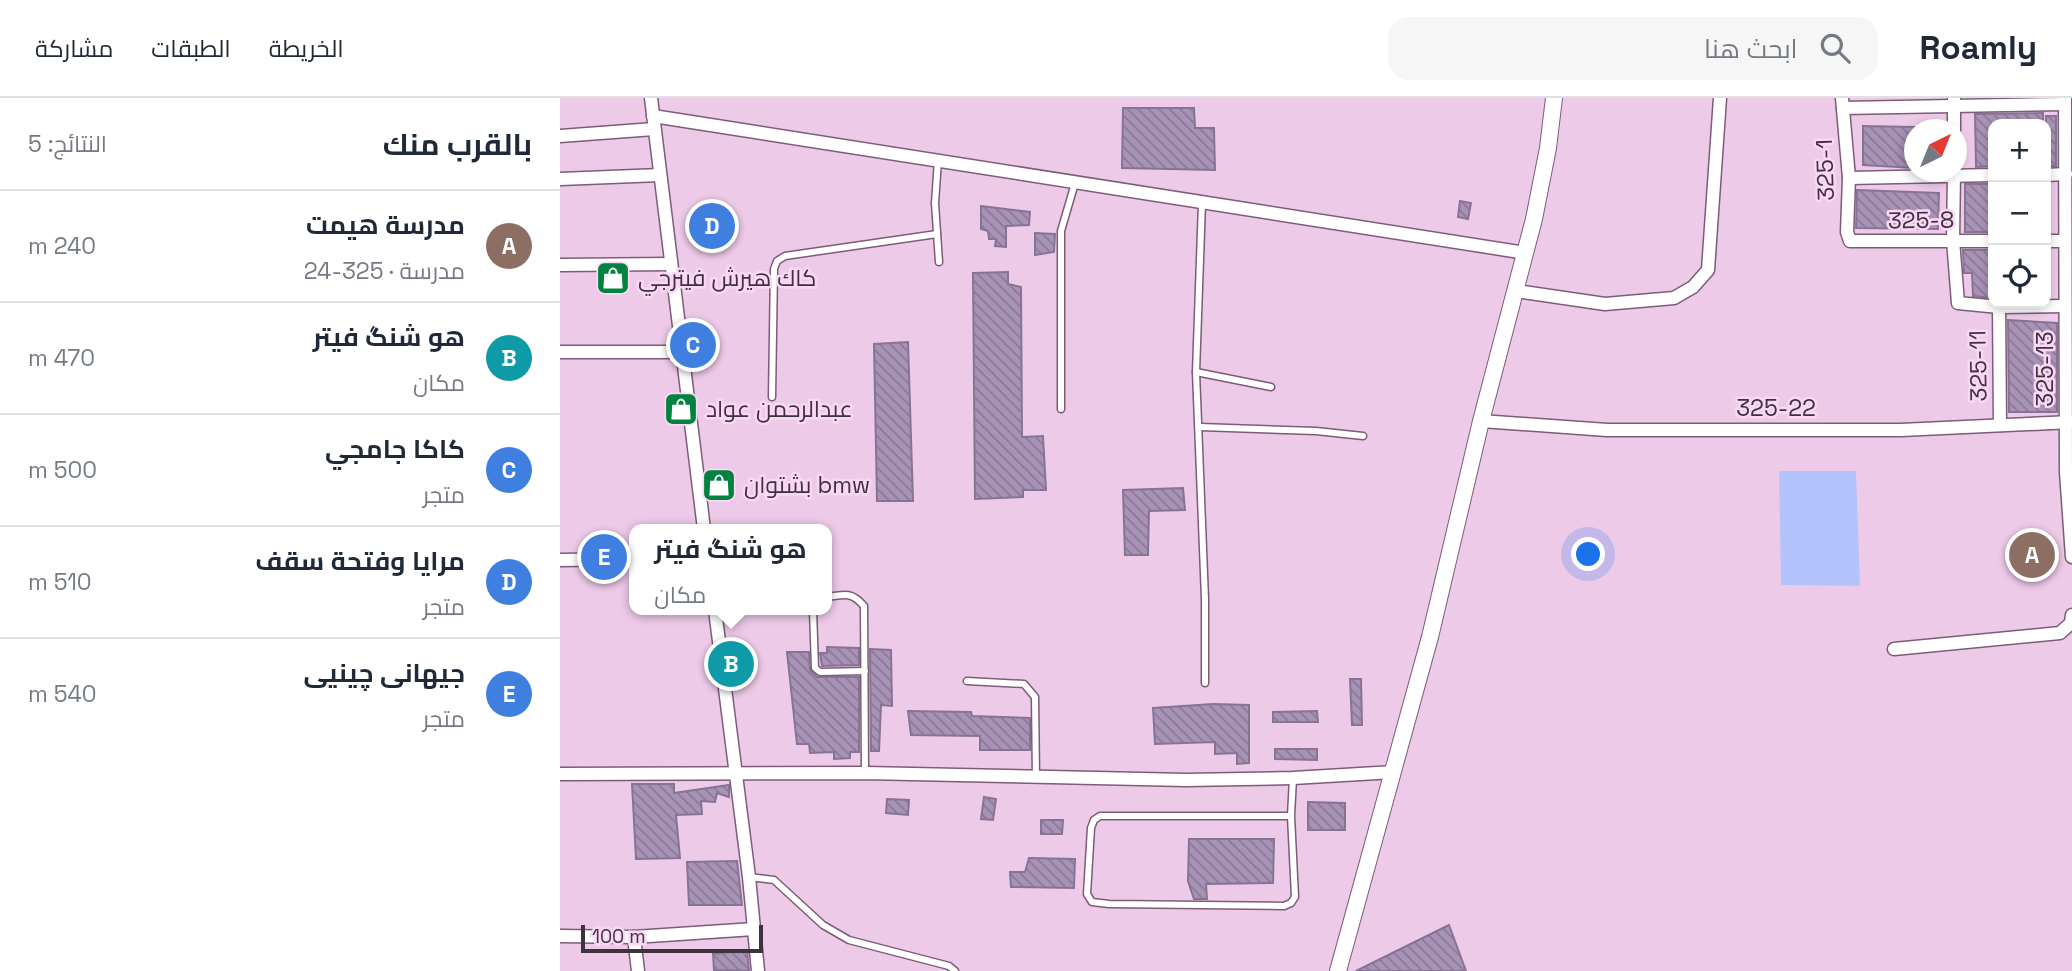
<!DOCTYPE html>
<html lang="ar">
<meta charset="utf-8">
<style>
:root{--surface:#fff;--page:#f6f6f7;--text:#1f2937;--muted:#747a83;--line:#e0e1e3;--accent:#db2777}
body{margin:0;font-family:"Space Grotesk",Cairo,sans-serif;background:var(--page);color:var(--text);direction:rtl}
.controls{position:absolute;right:21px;top:21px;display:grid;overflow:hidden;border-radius:14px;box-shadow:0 4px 10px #0003}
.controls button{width:63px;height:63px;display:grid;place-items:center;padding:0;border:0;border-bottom:2px solid var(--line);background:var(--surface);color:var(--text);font:35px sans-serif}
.compass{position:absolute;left:1344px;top:21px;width:63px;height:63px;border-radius:50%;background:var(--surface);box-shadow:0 4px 10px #0003;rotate:43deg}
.scale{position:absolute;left:21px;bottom:18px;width:182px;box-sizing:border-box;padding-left:7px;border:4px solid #3f313d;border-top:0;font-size:19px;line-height:24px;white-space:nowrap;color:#3f313d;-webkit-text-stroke:5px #fbd7f6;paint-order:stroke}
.you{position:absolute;left:1029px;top:457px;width:24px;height:24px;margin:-18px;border:5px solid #fff;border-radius:50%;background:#1a73e8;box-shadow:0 0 0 10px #1a73e833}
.badge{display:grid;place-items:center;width:46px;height:46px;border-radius:50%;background:var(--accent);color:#fff;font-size:23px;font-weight:700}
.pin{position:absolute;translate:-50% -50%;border:4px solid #fff;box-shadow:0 2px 7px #0006}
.popup{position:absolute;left:69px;top:426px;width:203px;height:91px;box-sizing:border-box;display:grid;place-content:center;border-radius:14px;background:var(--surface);filter:drop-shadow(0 2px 5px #0005);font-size:23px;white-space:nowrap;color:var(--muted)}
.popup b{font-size:26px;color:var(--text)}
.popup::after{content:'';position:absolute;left:50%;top:100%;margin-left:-14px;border:14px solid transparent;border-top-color:var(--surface)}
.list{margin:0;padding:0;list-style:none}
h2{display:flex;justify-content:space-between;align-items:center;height:91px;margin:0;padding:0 28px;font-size:30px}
h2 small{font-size:23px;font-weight:400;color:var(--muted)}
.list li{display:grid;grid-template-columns:46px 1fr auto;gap:21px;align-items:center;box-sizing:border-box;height:112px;padding:0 28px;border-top:2px solid var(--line)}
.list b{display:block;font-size:26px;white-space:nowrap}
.list p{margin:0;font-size:23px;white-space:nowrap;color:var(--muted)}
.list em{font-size:23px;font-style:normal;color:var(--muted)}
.icon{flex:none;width:38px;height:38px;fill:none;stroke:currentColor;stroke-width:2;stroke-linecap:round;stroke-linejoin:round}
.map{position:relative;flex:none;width:1512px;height:873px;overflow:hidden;direction:ltr}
header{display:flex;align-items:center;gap:42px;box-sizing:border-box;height:98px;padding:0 35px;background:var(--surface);border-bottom:2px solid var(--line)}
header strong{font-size:33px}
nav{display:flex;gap:38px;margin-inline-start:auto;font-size:24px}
.search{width:490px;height:63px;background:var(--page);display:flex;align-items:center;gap:18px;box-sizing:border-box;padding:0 24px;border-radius:21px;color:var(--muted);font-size:26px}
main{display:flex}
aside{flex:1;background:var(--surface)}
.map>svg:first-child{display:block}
.grass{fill:#b3c4fc}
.building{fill:url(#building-back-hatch);stroke:#877395;stroke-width:2}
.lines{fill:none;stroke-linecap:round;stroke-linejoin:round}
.service-casing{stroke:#7c5c77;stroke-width:9}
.minor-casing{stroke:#7c5c77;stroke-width:15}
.tertiary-casing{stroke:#7c5c77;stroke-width:18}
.service{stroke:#fff;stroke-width:6}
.minor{stroke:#fff;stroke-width:12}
.tertiary{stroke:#fff;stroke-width:16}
.labels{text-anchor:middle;stroke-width:5;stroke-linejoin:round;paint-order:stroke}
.street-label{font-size:23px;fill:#3f313d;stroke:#fbd7f6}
.poi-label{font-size:23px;fill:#3f313d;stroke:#fbd7f6;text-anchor:start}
</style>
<header>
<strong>Roamly</strong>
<div class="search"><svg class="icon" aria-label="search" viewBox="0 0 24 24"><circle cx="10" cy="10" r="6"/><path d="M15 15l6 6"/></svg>ابحث هنا</div>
<nav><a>الخريطة</a><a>الطبقات</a><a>مشاركة</a></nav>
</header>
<main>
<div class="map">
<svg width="1512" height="873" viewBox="0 0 1512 873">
<defs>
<pattern id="building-back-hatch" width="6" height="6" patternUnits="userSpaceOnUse" patternTransform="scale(1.75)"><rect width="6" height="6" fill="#a893b7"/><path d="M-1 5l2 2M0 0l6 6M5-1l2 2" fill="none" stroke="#8a7996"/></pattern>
</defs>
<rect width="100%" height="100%" fill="#eecae9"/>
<!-- grass -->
<path class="grass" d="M1219 373H1296L1300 488 1221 487Z"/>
<!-- building -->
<g class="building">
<path d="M563 10H634L635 30H654L655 72 562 70Z"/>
<path d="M1483 15V26H1433V68L1416 69 1415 16Z"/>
<rect x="1486" y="18" width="10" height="50"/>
<path d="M1303 28 1354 29V70L1303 67Z"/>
<rect x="1405" y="86" width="28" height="48"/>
<path d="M1297 92 1379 95 1378 131 1296 130Z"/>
<path d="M900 103 911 105 908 121 898 119Z"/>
<path d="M421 108 470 114 469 127 446 128V149L435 148 436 141H429L428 133 421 131Z"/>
<path d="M475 135 495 136 494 154 475 157Z"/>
<path d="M1403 152H1433V200L1413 198 1412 175H1404Z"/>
<path d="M448 174V186L461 189 462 339 483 338 486 392H463V399L415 401 413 175Z"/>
<path d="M1448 222 1497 225V314H1449Z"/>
<path d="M348 244 353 403H317L314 246Z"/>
<path d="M623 390 625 412 589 413 588 457H565L563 392Z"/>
<path d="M267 549 299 550V567L262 568 260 555H267Z"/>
<path d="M310 551 331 552 332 608 321 607 319 653H311Z"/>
<path d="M227 554H249L250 572 257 579H299V654H290V660L274 661V654L250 655 249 646H237Z"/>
<path d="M790 581H801L802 627H792Z"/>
<path d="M653 606 689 607V665L677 666V655L655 656V644L595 646 593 610Z"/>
<path d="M348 613 411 614 412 618 470 620V652H420V638L351 637Z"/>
<path d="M757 613 758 624H713V614Z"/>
<path d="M715 651H757V662L715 661Z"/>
<path d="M72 686H114V695L169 687V699L157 695 155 704 141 703 142 716 116 717 120 760 76 761Z"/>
<path d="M424 699 436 701 433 722 421 721Z"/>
<path d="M327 701 349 702 348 717 326 715Z"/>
<path d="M748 704 785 705V732H748Z"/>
<path d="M481 722H503L502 736H481Z"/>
<path d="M629 741H714L713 785 646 786 647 801H634L628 783Z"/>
<path d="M469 760 515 761 514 790 451 789 450 774H465Z"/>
<path d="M177 763 182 807H129L127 764Z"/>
<path d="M889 827 906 873H796Z"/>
<path d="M187 852 189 873 154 872 153 856Z"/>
</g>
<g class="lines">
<!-- service casing -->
<g class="service-casing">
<g id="service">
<path d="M378 62 375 105 379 164"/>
<path d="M642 105 636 274 645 501V585"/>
<path d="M636 274 711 289"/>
<path d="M212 299 214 171 217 163 225 158 377 136"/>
<path d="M501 311V133L515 85"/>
<path d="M640 329 756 333 803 338"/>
<path d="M267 499C285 496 292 494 304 508L305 675"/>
<path d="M253 512 255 570 260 574 305 573"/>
<path d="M407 583 464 586 475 599 476 680"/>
<path d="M731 718H540L534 722 531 730 527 796 532 804 549 806 724 808 731 805 735 799 731 718 733 680"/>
<path d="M189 779 214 782 263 827 289 842 389 868 395 873"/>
</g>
</g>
<!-- minor casing -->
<g class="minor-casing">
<g id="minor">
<path d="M91 0 144 431"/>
<path d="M1282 0 1289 80 1287 134 1290 143H1433"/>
<path d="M1505 0 1506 374 1512 459"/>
<path d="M1283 10 1505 6"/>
<path d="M93 18 966 155"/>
<path d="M1394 32V0"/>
<path d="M0 38 94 31"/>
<path d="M1394 74 1393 142 1398 205 1439 209 1505 208"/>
<path d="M1486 77 1506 76"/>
<path d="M1289 80 1433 77"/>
<path d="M0 81 100 77"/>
<path d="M1486 143H1505"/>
<path d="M0 167 111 166"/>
<path d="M956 193 1045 206 1114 200 1133 189 1148 172 1160 0"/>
<path d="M1439 209 1440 327"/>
<path d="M0 254H122"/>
<path d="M921 323 1047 332H1341L1512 324"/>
<path d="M0 462 75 461"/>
<path d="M155 512 189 779 198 873"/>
<path d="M1334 551 1500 535 1511 525 1512 517"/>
<path d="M0 676 305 675 626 682 733 680 834 674"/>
<path d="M0 838 74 839 194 831"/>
<path d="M74 839 78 873"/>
</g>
</g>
<!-- tertiary casing -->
<g class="tertiary-casing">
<path id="tertiary" d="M778 873 870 539 921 323 974 121 988 50 994 0"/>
</g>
<!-- service -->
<use href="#service" class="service"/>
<!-- minor -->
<use href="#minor" class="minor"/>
<!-- tertiary -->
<use href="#tertiary" class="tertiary"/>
</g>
<!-- icons -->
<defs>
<g id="shop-square" transform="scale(1.75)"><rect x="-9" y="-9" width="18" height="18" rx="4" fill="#00833e" stroke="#fbd7f6"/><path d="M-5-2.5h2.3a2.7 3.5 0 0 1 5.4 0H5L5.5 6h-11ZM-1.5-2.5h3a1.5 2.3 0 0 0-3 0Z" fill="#fff"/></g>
</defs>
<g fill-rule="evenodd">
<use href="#shop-square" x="53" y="180"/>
<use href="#shop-square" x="121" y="311"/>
<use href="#shop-square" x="159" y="387"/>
</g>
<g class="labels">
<!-- street labels -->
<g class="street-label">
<text transform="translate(1265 72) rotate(-92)" y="8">325-1</text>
<text transform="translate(1361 122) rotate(-1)" y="8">325-8</text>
<text transform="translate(1418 268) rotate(-91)" y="8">325-11</text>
<text transform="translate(1485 271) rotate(-90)" y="8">325-13</text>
<text x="1216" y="318">325-22</text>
</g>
<!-- poi labels -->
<g class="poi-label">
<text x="78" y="188">كاك هيرش فيترجي</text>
<text x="146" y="319">عبدالرحمن عواد</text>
<text x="184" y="395">بشتوان bmw</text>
</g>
</g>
</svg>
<div class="controls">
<button>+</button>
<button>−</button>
<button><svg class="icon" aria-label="locate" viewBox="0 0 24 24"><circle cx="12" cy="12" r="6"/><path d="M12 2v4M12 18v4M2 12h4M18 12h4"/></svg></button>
</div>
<svg class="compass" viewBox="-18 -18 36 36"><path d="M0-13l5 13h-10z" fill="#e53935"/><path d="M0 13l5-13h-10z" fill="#747a83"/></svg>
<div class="scale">100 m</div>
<div class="you"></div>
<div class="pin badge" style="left:1472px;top:457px;background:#8d6e63">A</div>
<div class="pin badge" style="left:171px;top:566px;background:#0f9aa8">B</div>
<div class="popup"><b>هو شنگ فيتر</b>مكان</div>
<div class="pin badge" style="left:133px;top:247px;background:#3f7fe0">C</div>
<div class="pin badge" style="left:152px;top:128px;background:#3f7fe0">D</div>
<div class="pin badge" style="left:44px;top:459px;background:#3f7fe0">E</div>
</div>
<aside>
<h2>بالقرب منك<small>النتائج: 5</small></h2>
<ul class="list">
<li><span class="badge" style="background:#8d6e63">A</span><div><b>مدرسة هيمت</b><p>مدرسة · 325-24</p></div><em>240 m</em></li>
<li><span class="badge" style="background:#0f9aa8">B</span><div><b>هو شنگ فيتر</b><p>مكان</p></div><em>470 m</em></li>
<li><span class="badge" style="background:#3f7fe0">C</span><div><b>كاكا جامجي</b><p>متجر</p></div><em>500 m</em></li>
<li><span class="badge" style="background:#3f7fe0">D</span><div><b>مرايا وفتحة سقف</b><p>متجر</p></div><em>510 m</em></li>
<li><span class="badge" style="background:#3f7fe0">E</span><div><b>جیهانی چینیی</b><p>متجر</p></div><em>540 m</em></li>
</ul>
</aside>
</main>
